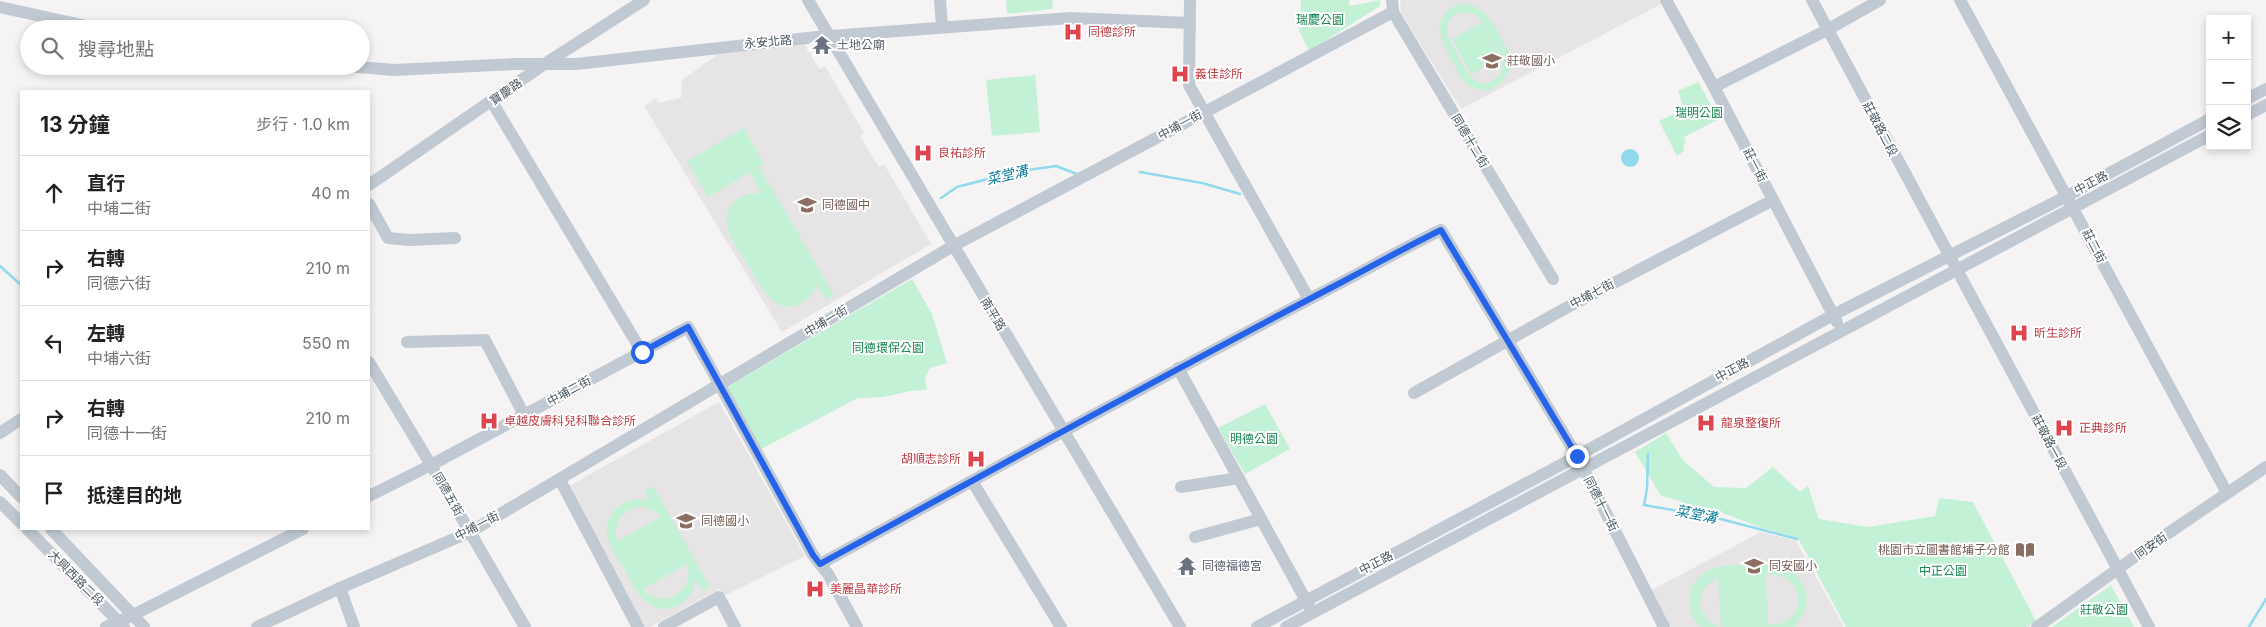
<!DOCTYPE html>
<html lang="zh-TW">
<meta charset="utf-8">
<style>
:root{--surface:#fff;--page:#f2f2f2;--text:#202124;--muted:#757577;--line:#e0e0e0}
body{margin:0;font-family:Inter,"Noto Sans TC",sans-serif;background:var(--page);color:var(--text)}
.controls{position:absolute;right:15px;top:15px;display:grid;overflow:hidden;border-radius:0px;box-shadow:0 2px 8px #0003}
.controls button{width:45px;height:45px;display:grid;place-items:center;padding:0;border:0;border-bottom:1px solid var(--line);background:var(--surface);color:var(--text);font:25px sans-serif}
.stop{position:absolute;width:15px;height:15px;margin:-11px;border:4px solid #2563eb;border-radius:50%;background:#fff}
.stop.end{background:#2563eb;border-color:#fff;box-shadow:0 1px 5px #0008}
.list{margin:0;padding:0;list-style:none}
h2{display:flex;justify-content:space-between;align-items:center;height:65px;margin:0;padding:0 20px;font-size:21px}
h2 small{font-size:16px;font-weight:400;color:var(--muted)}
.list li{display:grid;grid-template-columns:32px 1fr auto;gap:15px;align-items:center;box-sizing:border-box;height:75px;padding:0 20px;border-top:1px solid var(--line)}
.list b{display:block;font-size:19px;white-space:nowrap}
.list p{margin:0;font-size:16px;white-space:nowrap;color:var(--muted)}
.list em{font-size:16px;font-style:normal;color:var(--muted)}
.icon{flex:none;width:28px;height:28px;fill:none;stroke:currentColor;stroke-width:2;stroke-linecap:round;stroke-linejoin:round}
.map{position:relative;flex:none;width:2266px;height:627px;overflow:hidden}
.search{position:absolute;background:var(--surface);box-shadow:0 2px 8px #0003;left:20px;top:20px;width:350px;height:55px;display:flex;align-items:center;gap:12px;box-sizing:border-box;padding:0 18px;border-radius:28px;color:var(--muted);font-size:19px}
.panel{position:absolute;background:var(--surface);box-shadow:0 2px 8px #0003;left:20px;top:90px;width:350px;height:440px;border-radius:0px}
.map>svg:first-child{display:block}
.education{fill:#e6e4e5}
.green{fill:#c3f1d5;fill-rule:evenodd}
.water{fill:#90daee}
.lines{fill:none;stroke-linecap:round;stroke-linejoin:round}
.stream{stroke:#90daee;stroke-width:2.5}
.minor{stroke:#c1cad2;stroke-width:12}
.route{stroke:#2563eb;stroke-width:6}
.labels{text-anchor:middle;stroke-width:4;stroke-linejoin:round;paint-order:stroke}
.park-label{font-size:12px;fill:#17864f;stroke:#fff}
.health-label{font-size:12px;fill:#be3a42;stroke:#fff;text-anchor:start}
.street-label{font-size:12px;fill:#4a5661;stroke:#fff}
.worship-label{font-size:12px;fill:#5b616d;stroke:#fff;text-anchor:start}
.education-label{font-size:12px;fill:#785e54;stroke:#fff;text-anchor:start}
.water-label{font-size:14px;font-style:italic;fill:#0c7c9b;stroke:#fff}
</style>
<div class="map">
<svg width="2266" height="627" viewBox="0 0 2266 627">
<rect width="100%" height="100%" fill="#f5f3f3"/>
<!-- education -->
<g class="education">
<path d="M1400 0H1659L1661 4 1461 109 1401 13Z"/>
<path d="M805 45 819 69 825 66 864 133 860 136 879 167 884 164 931 244 782 332 644 106 656 98 658 103 681 98 682 80 720 53Z"/>
<path d="M719 402 805 556 724 596 720 589 650 627H644L569 486Z"/>
<path d="M1761 532 1796 541 1844 627H1671L1652 590Z"/>
</g>
<!-- green -->
<g class="green">
<path d="M1006 0H1052L1053 9 1007 14Z"/>
<path d="M1301 0H1349L1350 6 1380 0V6L1309 51 1299 30Z"/>
<path d="M1459 4C1488 1 1498 34 1510 55 1513 77 1493 100 1470 86 1461 81 1457 70 1452 61 1441 40 1428 17 1459 4ZM1461 12 1475 14 1482 22 1452 39 1471 74 1501 57 1484 26 1503 57 1501 72C1481 100 1466 71 1457 54 1453 46 1446 37 1447 28 1447 20 1453 15 1461 12Z"/>
<path d="M1035 75 1040 132 992 136 986 80Z"/>
<path d="M1698 82 1719 119 1684 137 1686 143 1683 145 1684 151 1677 156 1659 121 1684 109 1678 91Z"/>
<path d="M744 128 764 164 708 197 687 161Z"/>
<path d="M760 168 834 295 826 300 816 284C813 293 809 300 800 304 773 316 759 283 748 265 737 247 716 224 733 203 741 194 750 193 761 193L750 173Z"/>
<path d="M912 279 932 314 947 363 930 368 925 378 927 390 910 391 884 397 858 398 761 449 727 387Z"/>
<path d="M1265 404 1290 449 1245 474 1218 428Z"/>
<path d="M1666 433 1682 459 1714 487 1746 488 1773 467 1800 492 1808 486 1819 519 1868 527 1935 516 1939 498 1973 502 2036 621 2027 627H1846L1798 538 1762 528 1718 511 1698 512 1678 500 1661 496 1635 452Z"/>
<path d="M653 486 710 587 703 591 696 579C694 591 688 601 677 606 648 618 635 590 624 569 619 560 611 549 608 538 601 512 626 495 649 500L645 491ZM644 507 656 512 661 517 617 541C612 521 624 507 644 507ZM687 564C696 591 661 612 643 589Z"/>
<path d="M1777 565C1798 570 1812 589 1805 610 1803 617 1798 621 1795 627H1721L1718 577 1704 588 1699 605 1708 621 1720 627H1700C1692 619 1687 607 1690 595 1697 556 1747 566 1777 565ZM1766 575C1806 569 1811 626 1768 625Z"/>
<path d="M2111 585 2134 627H2052Z"/>
</g>
<!-- water -->
<circle class="water" cx="1630" cy="158" r="9"/>
<g class="lines">
<!-- stream -->
<g class="stream">
<path d="M1140 172 1202 183 1240 194"/>
<path d="M941 198 957 187 1015 172 1056 166 1077 174"/>
<path d="M0 266 21 285"/>
<path d="M1648 454 1647 489 1644 505 1713 517 1797 539"/>
<path d="M2249 627 2266 599"/>
</g>
<!-- minor -->
<g class="minor">
<path d="M808 0 1180 627"/>
<path d="M940 0 942 27"/>
<path d="M1190 0 1189 85 1309 299"/>
<path d="M1392 0 1393 12 1553 279"/>
<path d="M1666 0 1714 87 1837 322"/>
<path d="M1812 0 2149 627"/>
<path d="M1960 0 2227 493"/>
<path d="M0 7 100 29"/>
<path d="M346 66 394 70 514 64H576L817 37 1070 18 1190 23"/>
<path d="M1714 87 1827 30 1880 0"/>
<path d="M2247 99 2266 89"/>
<path d="M492 102 642 352"/>
<path d="M2247 115 2266 105"/>
<path d="M369 185 543 65 644 0"/>
<path d="M369 204 388 238 410 240 455 238"/>
<path d="M407 342 485 340 524 415"/>
<path d="M369 362 431 465 525 627"/>
<path d="M1178 368 1309 606"/>
<path d="M1414 393 1566 308 1773 200"/>
<path d="M0 433 21 419"/>
<path d="M0 475 21 497"/>
<path d="M560 480 638 627"/>
<path d="M972 481 1061 627"/>
<path d="M1181 487 1239 478"/>
<path d="M369 496 431 465 688 327 813 555 828 574 857 627"/>
<path d="M0 502 21 523"/>
<path d="M27 529 124 627"/>
<path d="M51 529 144 627"/>
<path d="M1195 537 1261 519"/>
<path d="M820 564C994 469 1168 373 1344 281 1376 264 1408 246 1441 230L1577 456 1664 627"/>
<path d="M340 588 354 627"/>
<path d="M106 627 133 615 303 529"/>
<path d="M257 627 340 588 470 532 953 246 1393 12"/>
<path d="M664 627 719 597 735 627"/>
<path d="M1257 627 1568 461 1833 315 2067 196 2210 119"/>
<path d="M1286 627 2210 135"/>
<path d="M2037 627 2161 538 2266 467"/>
</g>
</g>
<g class="lines">
<!-- route -->
<path class="route" d="M642 352 688 327 813 555 820 564C994 469 1167 373 1344 281 1376 264 1408 246 1441 230L1577 456"/>
</g>
<!-- icons -->
<defs>
<g id="hospital-bare" transform="scale(1.5)"><path d="M-5-5h3v3.5h4V-5h3V5h-3V1.5h-4V5h-3Z" fill="#e0444e" stroke="#fff" stroke-width="2.5" paint-order="stroke"/></g>
<g id="temple-bare" transform="scale(1.5)"><path d="M0-6L5-2H3V0L6.5 2.5H4V6H1.5V3h-3V6H-4V2.5H-6.5L-3 0V-2H-5Z" fill="#6b7280" stroke="#fff" stroke-width="2.5" paint-order="stroke"/></g>
<g id="school-bare" transform="scale(1.5)"><path d="M0-5L7-2L0 1L-7-2ZM-4 1L0 2.5L4 1V4Q0 6-4 4Z" fill="#8d6e63" stroke="#fff" stroke-width="2.5" paint-order="stroke"/></g>
<g id="library-bare" transform="scale(1.5)"><path d="M-6-4Q-3-5.5-.7-3.5V5Q-3 3-6 4ZM6-4Q3-5.5 .7-3.5V5Q3 3 6 4Z" fill="#8d6e63" stroke="#fff" stroke-width="2.5" paint-order="stroke"/></g>
</defs>
<g fill-rule="evenodd">
<use href="#hospital-bare" x="1073" y="32"/>
<use href="#temple-bare" x="822" y="45"/>
<use href="#school-bare" x="1492" y="61"/>
<use href="#hospital-bare" x="1180" y="74"/>
<use href="#hospital-bare" x="923" y="153"/>
<use href="#school-bare" x="807" y="205"/>
<use href="#hospital-bare" x="2019" y="333"/>
<use href="#hospital-bare" x="489" y="421"/>
<use href="#hospital-bare" x="1706" y="423"/>
<use href="#hospital-bare" x="2064" y="428"/>
<use href="#hospital-bare" x="976" y="459"/>
<use href="#school-bare" x="686" y="521"/>
<use href="#library-bare" x="2025" y="550"/>
<use href="#temple-bare" x="1187" y="566"/>
<use href="#school-bare" x="1754" y="566"/>
<use href="#hospital-bare" x="815" y="589"/>
</g>
<g class="labels">
<!-- park labels -->
<g class="park-label">
<text x="1320" y="24">瑞慶公園</text>
<text x="1699" y="117">瑞明公園</text>
<text x="888" y="352">同德環保公園</text>
<text x="1254" y="443">明德公園</text>
<text x="1943" y="575">中正公園</text>
<text x="2104" y="614">莊敬公園</text>
</g>
<!-- health labels -->
<g class="health-label">
<text x="1088" y="36">同德診所</text>
<text x="1195" y="78">義佳診所</text>
<text x="938" y="157">良祐診所</text>
<text x="2034" y="337">昕生診所</text>
<text x="504" y="425">卓越皮膚科兒科聯合診所</text>
<text x="1721" y="427">龍泉整復所</text>
<text x="2079" y="432">正典診所</text>
<text x="961" y="463" text-anchor="end">胡順志診所</text>
<text x="830" y="593">美麗晶華診所</text>
</g>
<!-- street labels -->
<g class="street-label">
<text transform="translate(768 42) rotate(-5)" y="4">永安北路</text>
<text transform="translate(506 92) rotate(-35)" y="4">寶慶路</text>
<text transform="translate(1180 125) rotate(-29)" y="4">中埔一街</text>
<text transform="translate(1880 129) rotate(62)" y="4">莊敬路二段</text>
<text transform="translate(1470 141) rotate(59)" y="4">同德十二街</text>
<text transform="translate(1755 165) rotate(63)" y="4">莊一街</text>
<text transform="translate(2091 183) rotate(-28)" y="4">中正路</text>
<text transform="translate(2094 246) rotate(62)" y="4">莊二街</text>
<text transform="translate(1592 294) rotate(-28)" y="4">中埔七街</text>
<text transform="translate(993 314) rotate(59)" y="4">南平路</text>
<text transform="translate(826 321) rotate(-31)" y="4">中埔一街</text>
<text transform="translate(1732 370) rotate(-28)" y="4">中正路</text>
<text transform="translate(569 391) rotate(-29)" y="4">中埔二街</text>
<text transform="translate(2049 442) rotate(62)" y="4">莊敬路一段</text>
<text transform="translate(448 494) rotate(60)" y="4">同德五街</text>
<text transform="translate(1601 504) rotate(63)" y="4">同德十一街</text>
<text transform="translate(477 526) rotate(-28)" y="4">中埔一街</text>
<text transform="translate(2151 546) rotate(-35)" y="4">同安街</text>
<text transform="translate(1376 563) rotate(-27)" y="4">中正路</text>
<text transform="translate(76 578) rotate(45)" y="4">大興西路二段</text>
</g>
<!-- worship labels -->
<g class="worship-label">
<text x="837" y="49">土地公廟</text>
<text x="1202" y="570">同德福德宮</text>
</g>
<!-- education labels -->
<g class="education-label">
<text x="1507" y="65">莊敬國小</text>
<text x="822" y="209">同德國中</text>
<text x="701" y="525">同德國小</text>
<text x="2010" y="554" text-anchor="end">桃園市立圖書館埔子分館</text>
<text x="1769" y="570">同安國小</text>
</g>
<!-- water labels -->
<g class="water-label">
<text transform="translate(1007 175) rotate(-13)" y="5">菜堂溝</text>
<text transform="translate(1696 514) rotate(11)" y="5">菜堂溝</text>
</g>
</g>
</svg>
<div class="controls">
<button>+</button>
<button>−</button>
<button><svg class="icon" aria-label="layers" viewBox="0 0 24 24"><path d="M12 4l9 5-9 5-9-5zM3 14l9 5 9-5"/></svg></button>
</div>
<div class="stop" style="left:642px;top:352px"></div>
<div class="stop end" style="left:1577px;top:456px"></div>
<div class="search"><svg class="icon" aria-label="search" viewBox="0 0 24 24"><circle cx="10" cy="10" r="6"/><path d="M15 15l6 6"/></svg>搜尋地點</div>
<section class="panel">
<h2>13 分鐘<small>步行 · 1.0 km</small></h2>
<ul class="list">
<li><svg class="icon" aria-label="ahead" viewBox="0 0 24 24"><path d="M12 20V5M6 11l6-6 6 6"/></svg><div><b>直行</b><p>中埔二街</p></div><em>40 m</em></li>
<li><svg class="icon" aria-label="right" viewBox="0 0 24 24"><path d="M7 20v-9h11M14 6l5 5-5 5"/></svg><div><b>右轉</b><p>同德六街</p></div><em>210 m</em></li>
<li><svg class="icon" aria-label="left" viewBox="0 0 24 24"><path d="M17 20v-9H6M10 6l-5 5 5 5"/></svg><div><b>左轉</b><p>中埔六街</p></div><em>550 m</em></li>
<li><svg class="icon" aria-label="right" viewBox="0 0 24 24"><path d="M7 20v-9h11M14 6l5 5-5 5"/></svg><div><b>右轉</b><p>同德十一街</p></div><em>210 m</em></li>
<li><svg class="icon" aria-label="arrive" viewBox="0 0 24 24"><path d="M6 21V4h12l-3 4 3 4H6"/></svg><div><b>抵達目的地</b></div></li>
</ul>
</section>
</div>
